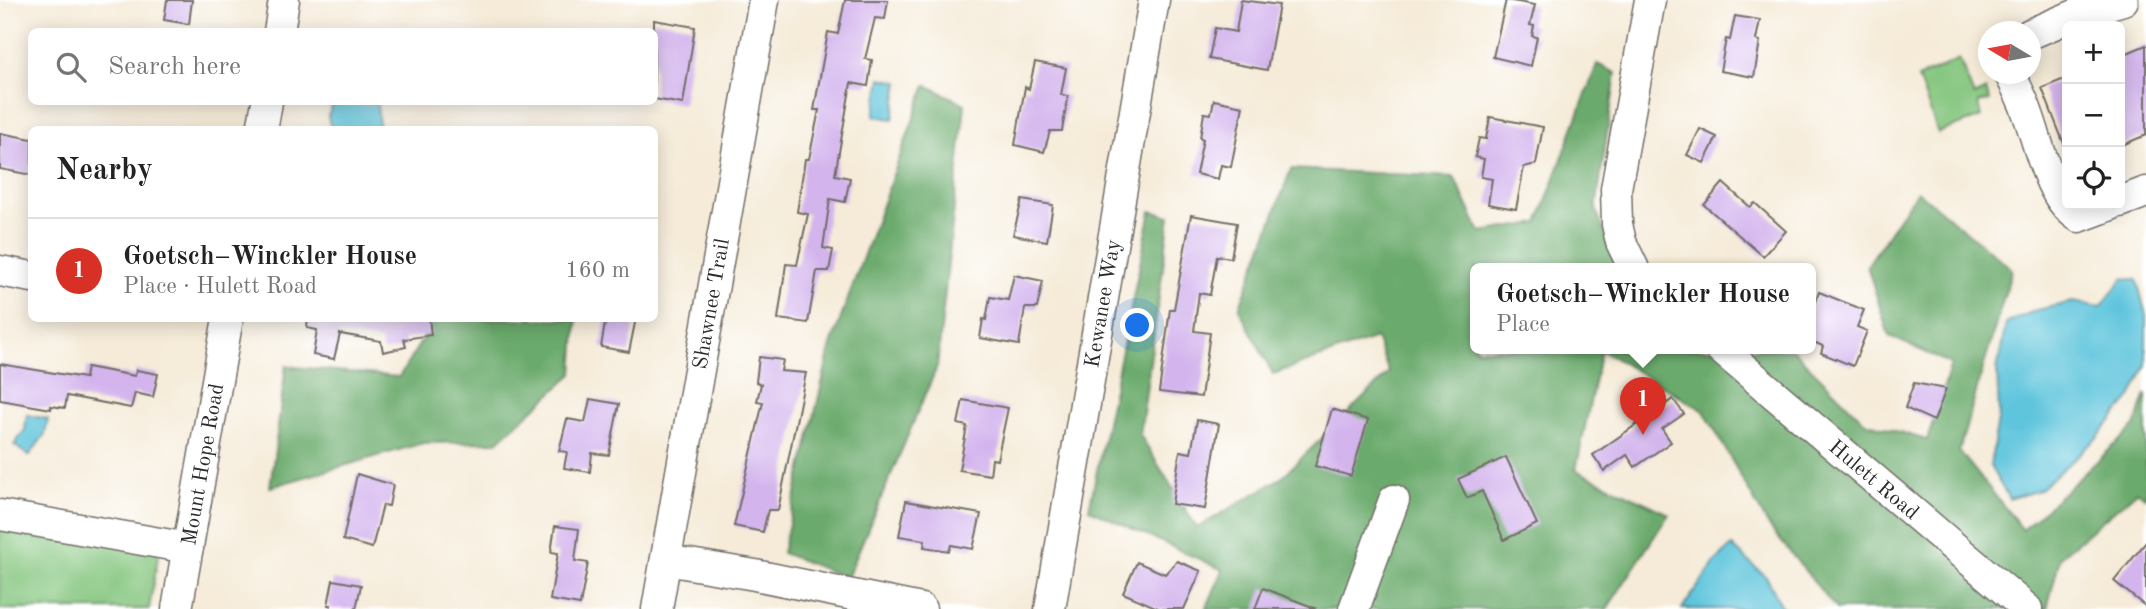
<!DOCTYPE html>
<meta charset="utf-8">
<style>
:root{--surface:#fff;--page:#f2f2f2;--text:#222;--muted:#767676;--line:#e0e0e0;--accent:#d93025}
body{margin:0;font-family:"Old Standard TT",serif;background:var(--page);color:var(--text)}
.controls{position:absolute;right:21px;top:21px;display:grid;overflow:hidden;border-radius:10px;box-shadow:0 4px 18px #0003}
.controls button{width:63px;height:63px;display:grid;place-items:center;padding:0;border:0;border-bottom:2px solid var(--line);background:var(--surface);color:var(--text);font:35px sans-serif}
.compass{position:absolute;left:1978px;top:21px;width:63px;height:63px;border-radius:50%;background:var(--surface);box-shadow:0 4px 18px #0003;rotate:280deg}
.you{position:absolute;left:1138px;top:326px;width:24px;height:24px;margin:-18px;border:5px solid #fff;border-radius:50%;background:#1a73e8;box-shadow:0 0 0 10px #1a73e833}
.badge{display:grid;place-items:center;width:46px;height:46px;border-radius:50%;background:var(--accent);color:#fff;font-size:23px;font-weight:700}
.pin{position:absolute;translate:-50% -58px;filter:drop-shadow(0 2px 4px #0008)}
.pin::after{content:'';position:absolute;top:37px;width:24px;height:21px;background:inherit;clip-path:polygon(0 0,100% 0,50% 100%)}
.popup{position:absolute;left:1470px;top:263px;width:346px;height:91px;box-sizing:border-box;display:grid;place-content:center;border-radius:10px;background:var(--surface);filter:drop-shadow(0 2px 5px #0005);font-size:23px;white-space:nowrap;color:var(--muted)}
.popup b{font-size:26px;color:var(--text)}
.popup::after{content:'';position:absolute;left:50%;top:100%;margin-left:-14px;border:14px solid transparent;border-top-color:var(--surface)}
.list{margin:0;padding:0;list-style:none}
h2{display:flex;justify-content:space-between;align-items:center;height:91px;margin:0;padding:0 28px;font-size:30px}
h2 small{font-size:23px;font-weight:400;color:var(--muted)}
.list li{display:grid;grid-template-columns:46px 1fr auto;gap:21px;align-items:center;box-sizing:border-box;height:105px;padding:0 28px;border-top:2px solid var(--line)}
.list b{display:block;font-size:26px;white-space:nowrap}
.list p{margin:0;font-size:23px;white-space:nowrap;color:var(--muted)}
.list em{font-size:23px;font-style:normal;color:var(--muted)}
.icon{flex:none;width:38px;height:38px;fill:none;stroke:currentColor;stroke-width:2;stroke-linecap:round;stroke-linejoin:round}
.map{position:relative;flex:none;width:2146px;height:609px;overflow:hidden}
.search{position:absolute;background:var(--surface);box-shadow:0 4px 18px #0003;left:28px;top:28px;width:630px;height:77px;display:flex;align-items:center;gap:18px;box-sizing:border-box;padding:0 24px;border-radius:10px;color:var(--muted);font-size:26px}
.panel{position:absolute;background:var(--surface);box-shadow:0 4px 18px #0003;left:28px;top:126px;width:630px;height:196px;border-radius:10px}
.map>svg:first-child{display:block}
.green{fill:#83c57d;stroke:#577854;stroke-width:2}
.forest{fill:#6aaa6c;stroke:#4a6a4c;stroke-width:2}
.water{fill:#5fc5dc;stroke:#457884;stroke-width:2}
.building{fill:#d3b4ed}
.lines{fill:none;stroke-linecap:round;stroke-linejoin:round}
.minor-casing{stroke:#726e68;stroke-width:33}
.minor{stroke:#fff;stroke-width:30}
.labels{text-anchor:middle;stroke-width:6;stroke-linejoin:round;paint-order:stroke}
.street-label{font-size:21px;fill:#2b2b2b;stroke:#fff}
</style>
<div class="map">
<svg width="2146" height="609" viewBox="0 0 2146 609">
<rect width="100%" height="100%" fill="#fff"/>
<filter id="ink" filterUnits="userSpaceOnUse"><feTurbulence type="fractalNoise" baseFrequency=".0143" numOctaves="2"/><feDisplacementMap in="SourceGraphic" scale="14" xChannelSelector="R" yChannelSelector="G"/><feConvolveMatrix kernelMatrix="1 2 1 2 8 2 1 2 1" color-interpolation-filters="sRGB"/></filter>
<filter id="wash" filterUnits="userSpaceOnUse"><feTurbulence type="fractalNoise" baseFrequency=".00686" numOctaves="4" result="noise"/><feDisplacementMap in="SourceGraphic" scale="28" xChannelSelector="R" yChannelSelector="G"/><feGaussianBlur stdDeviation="1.57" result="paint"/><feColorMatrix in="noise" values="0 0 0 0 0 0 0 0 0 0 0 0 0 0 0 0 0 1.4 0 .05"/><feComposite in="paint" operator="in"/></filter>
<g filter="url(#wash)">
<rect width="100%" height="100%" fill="#f5ebd8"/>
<!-- green -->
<g class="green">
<path d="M1959 59 1974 96 1986 90 1990 101 1978 103 1981 117 1938 133 1918 78Z"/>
<path d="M0 508 162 534 149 609H0Z"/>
</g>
<!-- forest -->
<g class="forest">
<path d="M1597 64 1616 73 1596 209 1619 269H1475V349H1792L1865 422 1927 440 1951 364 1889 336 1867 266 1917 191 2012 269 1959 451 2023 530 2135 426 2146 394V498L2137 491 2060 557 2047 609H1836L1768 525 1704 411 1601 350 1576 470 1669 514 1607 609H1206L1223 570 1089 509 1151 211 1170 216 1140 435 1197 528 1281 478 1389 373 1376 338 1273 374 1239 309 1291 169 1454 177 1480 232 1538 223Z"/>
<path d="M926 85 965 104 937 367 847 578 782 553 831 345Z"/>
<path d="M435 319H577L573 374 497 442 423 443 270 487 286 366 399 377Z"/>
</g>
<!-- water -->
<g class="water">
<path d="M881 78 899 82 893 119 874 116Z"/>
<path d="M334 102H377L379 129H331L328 116Z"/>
<path d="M2123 278 2137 280 2146 315V365L2132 396 2097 438 2039 490 2009 499 1990 466 1999 414 1997 370 2006 323 2037 310 2073 302 2101 307Z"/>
<path d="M27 415 48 419 45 434 29 456 14 445 25 430Z"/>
<path d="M1732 546 1767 578 1783 609H1682L1716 561Z"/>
</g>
<g id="blocks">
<!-- building -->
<g class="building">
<path d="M167 0H192L189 24 164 20Z"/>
<path d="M845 0H888L885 19 875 18 865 59 872 60 868 86 851 83 835 175 850 178 845 202 830 199 823 248 833 250 829 271H817L808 323 778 319 786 264 797 265 808 214 797 212 805 159H809L819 110H814L828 32 838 34Z"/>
<path d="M1241 0 1279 5 1267 70 1209 59 1215 28 1236 32Z"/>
<path d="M1506 0 1535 5 1530 25 1534 26 1532 36 1537 37 1531 66 1493 57Z"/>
<path d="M1735 16 1760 20 1756 40 1760 41 1754 77 1720 71 1726 39 1730 40Z"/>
<path d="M654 20 695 27 683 104 654 99Z"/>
<path d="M2146 45V135L2120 146V56Z"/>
<path d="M1035 62 1066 68 1061 95 1068 96 1062 131H1050L1044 152 1015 145 1025 87 1029 89Z"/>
<path d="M2067 78V149H2066L2042 88Z"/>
<path d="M1214 100 1243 106 1231 167 1221 165 1218 179 1196 174 1203 139 1200 138 1204 113 1211 114Z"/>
<path d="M1490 117 1543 127 1536 164 1524 167 1516 209 1488 204 1492 179 1481 177 1484 159 1475 157 1479 138 1486 139Z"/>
<path d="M1700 129 1717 137 1704 163 1687 155Z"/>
<path d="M0 133 32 139V175L0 169Z"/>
<path d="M1723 183 1750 207 1755 203 1786 231 1763 256 1704 205Z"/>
<path d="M1022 200 1053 205 1047 241 1013 235Z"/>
<path d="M1191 215 1237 223 1231 258 1217 256 1210 295 1199 293 1194 331 1210 333 1201 397 1159 392 1170 309H1174Z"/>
<path d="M1014 275 1043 281 1037 308H1025L1019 345 980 338 983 319 986 320 990 297 1008 300Z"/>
<path d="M1819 292 1864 310 1857 327 1867 331 1853 366 1821 353 1823 346 1811 341V313Z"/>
<path d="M308 318H429L431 335 404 339 406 347 383 352 381 341 340 334 334 359 313 355 317 330 307 328Z"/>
<path d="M606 318H636L629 352 601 347Z"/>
<path d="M759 357 783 360 781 371 806 373 778 510H768L763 532 734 526 763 402 757 401 761 384 756 382Z"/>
<path d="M0 364 85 378 87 367 135 376 136 370 158 374 153 397 135 393 131 408 67 396 65 408 51 406V409L0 400Z"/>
<path d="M1914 383 1946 389 1934 421 1905 408Z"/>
<path d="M590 399 619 404 609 455 592 453 590 472 564 468 567 452 559 451 567 419 585 422Z"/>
<path d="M1673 399 1684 414 1662 429 1671 442 1635 467 1627 455 1604 471 1593 455Z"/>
<path d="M963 400 1008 408 997 460 992 459 990 475 959 470 967 426 958 424Z"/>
<path d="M1332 409 1368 420 1351 476 1315 466Z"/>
<path d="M1197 420 1219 424 1205 509 1172 504 1180 451 1191 453Z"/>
<path d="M1506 457 1537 524 1504 540 1482 491 1467 498 1458 479Z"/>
<path d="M357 474 393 485 389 506 383 505 372 548 343 540Z"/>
<path d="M906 501 981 514 973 549 951 545 949 551 924 547 925 540 899 536Z"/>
<path d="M555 526 579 529 575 561 588 563 580 605 550 600 558 553 551 552Z"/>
<path d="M2146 542V607L2114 581Z"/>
<path d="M1177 561 1201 571 1184 609H1160L1123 593 1137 562 1165 574Z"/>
<path d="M333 580 361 585 356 609H330L331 605H328Z"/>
<path d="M1263 588 1315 608 1314 609H1255Z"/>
</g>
</g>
</g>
<g filter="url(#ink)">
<use href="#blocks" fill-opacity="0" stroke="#726e68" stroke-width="2"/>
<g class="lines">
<!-- minor casing -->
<g class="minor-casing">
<g id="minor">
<path d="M279 32 284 0"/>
<path d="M2030 34 2082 12 2123 0"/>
<path d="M2010 74C2015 85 2022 97 2026 109 2039 142 2048 198 2079 217L2111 205"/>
<path d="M262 130 267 102"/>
<path d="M2120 202 2146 192"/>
<path d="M1634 269 1621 242 1617 224 1616 189 1650 0"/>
<path d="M0 271 32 277"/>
<path id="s1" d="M1721 349 2027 609"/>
<path d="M0 515 188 548"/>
<path d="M666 560 755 575 921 609"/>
<path id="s2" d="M177 609 228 318"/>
<path id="s3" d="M657 609 764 0"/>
<path id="s4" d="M1050 609 1154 0"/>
<path d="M1354 609 1394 500"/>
</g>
</g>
<!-- minor -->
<use href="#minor" class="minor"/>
</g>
</g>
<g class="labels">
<!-- street labels -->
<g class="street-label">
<text dy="7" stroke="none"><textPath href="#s4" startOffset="310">Kewanee Way</textPath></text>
<text dy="7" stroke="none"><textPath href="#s3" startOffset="310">Shawnee Trail</textPath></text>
<text dy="7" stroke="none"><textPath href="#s2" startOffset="147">Mount Hope Road</textPath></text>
<text dy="7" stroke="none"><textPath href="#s1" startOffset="201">Hulett Road</textPath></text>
</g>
</g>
</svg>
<div class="controls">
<button>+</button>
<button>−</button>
<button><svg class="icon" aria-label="locate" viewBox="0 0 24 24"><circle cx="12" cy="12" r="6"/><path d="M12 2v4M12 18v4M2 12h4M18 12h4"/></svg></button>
</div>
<svg class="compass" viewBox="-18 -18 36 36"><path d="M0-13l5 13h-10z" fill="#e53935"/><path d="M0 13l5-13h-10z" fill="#767676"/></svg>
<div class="you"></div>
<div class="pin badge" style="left:1643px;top:435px">1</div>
<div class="popup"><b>Goetsch–Winckler House</b>Place</div>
<div class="search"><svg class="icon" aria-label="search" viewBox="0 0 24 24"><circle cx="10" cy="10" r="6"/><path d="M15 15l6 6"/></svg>Search here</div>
<section class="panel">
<h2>Nearby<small></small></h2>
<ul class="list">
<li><span class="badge">1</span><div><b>Goetsch–Winckler House</b><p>Place · Hulett Road</p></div><em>160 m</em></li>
</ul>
</section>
</div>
